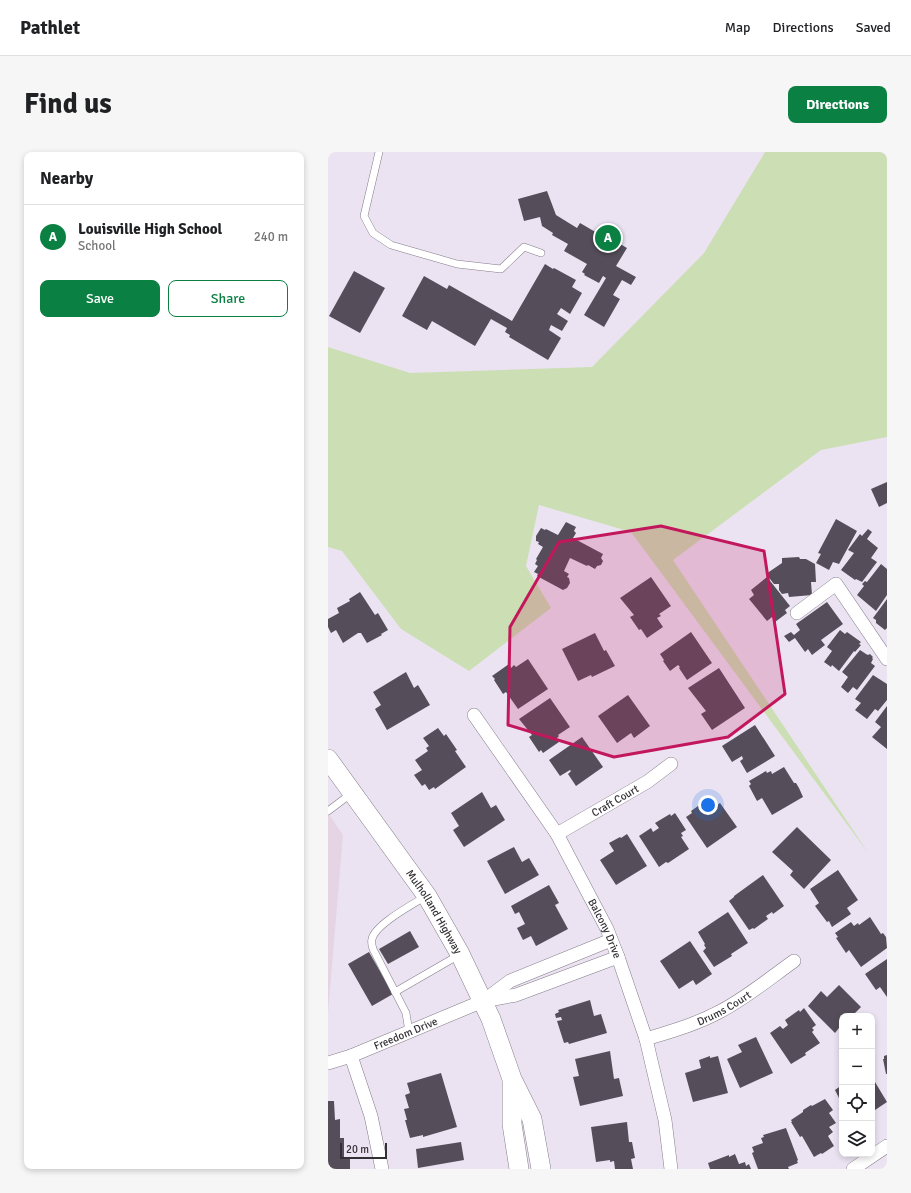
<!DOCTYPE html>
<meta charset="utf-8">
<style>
:root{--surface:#fff;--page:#f6f6f6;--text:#202124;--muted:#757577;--line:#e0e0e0;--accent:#0b8043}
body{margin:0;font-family:Signika,sans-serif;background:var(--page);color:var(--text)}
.controls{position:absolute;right:12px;bottom:12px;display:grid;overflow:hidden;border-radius:8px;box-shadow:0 2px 6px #0003}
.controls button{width:36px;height:36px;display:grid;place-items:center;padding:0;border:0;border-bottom:1px solid var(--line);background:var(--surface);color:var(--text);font:20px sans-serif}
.scale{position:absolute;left:12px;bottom:10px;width:47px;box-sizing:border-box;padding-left:4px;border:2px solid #333035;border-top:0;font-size:11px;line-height:14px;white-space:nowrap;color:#333035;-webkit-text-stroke:3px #ebe3f2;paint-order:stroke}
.you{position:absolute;left:380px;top:653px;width:14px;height:14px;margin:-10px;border:3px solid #fff;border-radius:50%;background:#1a73e8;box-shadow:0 0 0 6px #1a73e833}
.badge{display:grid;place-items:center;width:26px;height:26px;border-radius:50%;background:var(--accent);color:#fff;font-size:13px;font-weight:700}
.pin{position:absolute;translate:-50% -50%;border:2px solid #fff;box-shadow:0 1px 4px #0006}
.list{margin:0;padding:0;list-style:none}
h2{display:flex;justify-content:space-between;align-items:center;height:52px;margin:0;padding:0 16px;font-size:17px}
h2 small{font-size:13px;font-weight:400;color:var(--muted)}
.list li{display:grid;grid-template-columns:26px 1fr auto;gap:12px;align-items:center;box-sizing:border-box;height:64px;padding:0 16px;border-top:1px solid var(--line)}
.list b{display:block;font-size:15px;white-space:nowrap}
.list p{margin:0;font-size:13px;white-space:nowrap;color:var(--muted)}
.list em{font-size:13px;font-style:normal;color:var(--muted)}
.actions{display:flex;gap:8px;padding:12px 16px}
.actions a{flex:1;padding:9px 0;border:1px solid var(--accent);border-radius:8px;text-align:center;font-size:14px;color:var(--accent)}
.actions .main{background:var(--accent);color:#fff}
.icon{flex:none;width:22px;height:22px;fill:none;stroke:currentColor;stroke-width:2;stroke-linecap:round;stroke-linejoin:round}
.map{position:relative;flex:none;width:559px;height:1017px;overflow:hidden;border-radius:8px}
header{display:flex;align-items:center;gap:24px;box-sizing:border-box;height:56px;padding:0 20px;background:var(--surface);border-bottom:1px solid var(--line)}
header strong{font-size:19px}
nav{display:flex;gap:22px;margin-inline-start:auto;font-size:14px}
.intro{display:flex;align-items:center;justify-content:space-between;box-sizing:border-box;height:96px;padding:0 24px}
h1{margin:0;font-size:28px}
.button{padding:10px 18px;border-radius:8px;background:var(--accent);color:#fff;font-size:14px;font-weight:700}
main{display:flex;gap:24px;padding:0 24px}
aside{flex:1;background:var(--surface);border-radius:8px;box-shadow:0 2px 6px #0003}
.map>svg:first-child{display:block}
.commercial{fill:#e4d4e4}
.green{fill:#ccdfb4}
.building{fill:#554e5a}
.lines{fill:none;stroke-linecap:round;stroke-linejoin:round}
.lane-casing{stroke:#847c89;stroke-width:8}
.street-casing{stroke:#847c89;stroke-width:14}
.secondary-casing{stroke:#847c89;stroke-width:20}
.lane{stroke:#fff;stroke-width:7}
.street{stroke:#fff;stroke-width:13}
.secondary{stroke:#fff;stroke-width:19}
.marked{fill:#c2185b;fill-opacity:0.2;stroke:#c2185b;stroke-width:3;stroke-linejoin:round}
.labels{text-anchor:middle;stroke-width:4;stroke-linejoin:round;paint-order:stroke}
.street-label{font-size:11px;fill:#333035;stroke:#ebe3f2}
</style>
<header>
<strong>Pathlet</strong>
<nav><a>Map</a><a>Directions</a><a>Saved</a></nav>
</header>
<div class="intro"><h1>Find us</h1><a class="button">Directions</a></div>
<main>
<aside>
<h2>Nearby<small></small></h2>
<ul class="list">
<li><span class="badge">A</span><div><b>Louisville High School</b><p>School</p></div><em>240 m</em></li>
</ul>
<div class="actions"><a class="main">Save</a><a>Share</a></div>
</aside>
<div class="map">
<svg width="559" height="1017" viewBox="0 0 559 1017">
<rect width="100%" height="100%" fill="#ebe3f2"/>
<!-- commercial -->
<path class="commercial" d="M0 661 15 683 0 861Z"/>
<!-- green -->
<path class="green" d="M437 0H559V285L493 298 345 408 541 702 303 380 211 353 198 414 223 456 141 519 73 477 14 399 0 395V195L82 221 264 215 376 101Z"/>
<!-- building -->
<g class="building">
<path d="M219 39 228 63 249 76 252 71 276 85 277 83 280 85 282 84 286 86 287 89 299 96 288 114 308 125 303 133 294 128 285 143 292 147 276 175 256 163 278 126 275 124 271 131 256 123 257 122 254 120 259 112 236 99 240 92 224 83 225 81 214 74 212 65 196 69 190 47Z"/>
<path d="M217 112 225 117 226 116 248 128 244 135 254 141 242 162 233 156 229 162 240 169 234 179 223 173 221 178 233 186 220 208 181 185 182 183 177 180 179 176 163 167 147 194 104 169 99 178 74 164 96 124 119 137 121 133 184 169Z"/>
<path d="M26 119 57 136 32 181 1 164Z"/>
<path d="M559 330V351L551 355 543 337Z"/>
<path d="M508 367 529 379 511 412 505 410 501 418 488 411 493 402 490 401Z"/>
<path d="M238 370 248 375 246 379 248 381 245 386 275 402 273 406 275 409 273 413 269 414 267 417 260 413 259 414 242 406 236 419 241 422 239 425 241 426 242 431 239 436 235 438 209 424 210 422 206 420 210 414 207 412 209 408 208 407 215 395 210 392 211 390 208 389V384L213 376 217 378 218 377 230 383Z"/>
<path d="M540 377 544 380 539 387 550 396 543 406 549 410 534 430 528 427 527 428 513 418 526 401 520 398 532 382 534 384Z"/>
<path d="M471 405 472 407H478L487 412 488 430H483L484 443 461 445 460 441 454 442 451 438V432H446L438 422 454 411V406Z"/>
<path d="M553 412 559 417V443L548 459 529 443 536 434 534 432 537 429 539 430Z"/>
<path d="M323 425 343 454 331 462 333 464 329 466 335 475 319 486 313 477 311 478 302 465 306 463 292 446Z"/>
<path d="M439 425 462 454 457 458 459 461 447 470 444 465 439 469 421 447 426 443 423 438Z"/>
<path d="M32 440 47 463 50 461 60 478 53 482 54 483 39 491 33 481H30L15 491 8 478 3 481 0 475V467L11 461 9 456 22 449 21 447Z"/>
<path d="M559 447V476L557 478 548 471V468L545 466Z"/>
<path d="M499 450 515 472 493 488 497 493 484 503 480 497 477 500 467 486 461 490 456 484 463 480 466 483 472 478 468 472Z"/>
<path d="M512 478 517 482 519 480 533 490 531 492 533 493 527 500 526 499 511 519 504 513 503 515 496 510 504 499 499 495Z"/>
<path d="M363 480 384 511 359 528 351 516 352 515 350 513 342 519 335 509 336 508 332 502Z"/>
<path d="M267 481 276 499 278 498 287 514 264 525 263 523 250 529 234 497Z"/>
<path d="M532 498 538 502 540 503 542 502 545 505 544 506 545 507 543 511 547 514 529 538 525 535 520 541 513 535 520 525 514 520Z"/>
<path d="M200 507 220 537 190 557 178 540 175 542 166 528 167 527 164 524 181 512 183 516 186 513 188 515Z"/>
<path d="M391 516 417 556 384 578 373 562 378 559 360 536Z"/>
<path d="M78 520 86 536 90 533 102 553 59 578 47 557 53 553 45 540Z"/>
<path d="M545 523 559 532V548L550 559 547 557 539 567 527 558 533 551 527 547Z"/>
<path d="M300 543 322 574 306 586 303 581 289 591 270 564Z"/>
<path d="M222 546 242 575 230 583 231 584 228 587 231 590 215 601 213 598 211 600 201 585 204 583 191 567Z"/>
<path d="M559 554V597L544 585 553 575 547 570Z"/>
<path d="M427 573 447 604 419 621 412 609 415 607 414 604 404 610 394 594Z"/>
<path d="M110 576 116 584 118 582 129 598 127 599 138 615 107 637 106 635 101 638 97 632 94 634 86 623 94 618 87 608 100 599 98 596 101 594 95 586Z"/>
<path d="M254 585 275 615 248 634 240 622 243 619 242 618 232 624 221 608Z"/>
<path d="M456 615 466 631H468L471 636 475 645 444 663 434 646 429 649 421 634 423 632 421 629 438 619 439 621 443 619 444 622Z"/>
<path d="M154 640 163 656 168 653 177 668 136 695 125 678 131 674 123 661Z"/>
<path d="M392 651 409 675 379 696 358 665 364 661 363 659 373 652 380 662 381 661 380 659Z"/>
<path d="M347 661 358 678 353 681 355 684 353 685 361 697 340 711 338 710 331 715 311 684 323 676 325 680 331 676 327 671 342 662 343 664Z"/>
<path d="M469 675 503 708 476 737 462 723 465 719 444 700Z"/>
<path d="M299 682 319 714 288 733 272 708 286 699 281 691 292 685 293 686Z"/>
<path d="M186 695 194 710 201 706 211 723 177 742 159 709Z"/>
<path d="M510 718 530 748 519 756 523 762 504 775 501 769 499 770 487 754 491 751 482 737Z"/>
<path d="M435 723 456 754 445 762 444 760 438 764 440 767 426 777 425 776 421 778 401 749 406 745V744Z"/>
<path d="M221 733 231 751 227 753 240 777 208 794 203 784 195 788 189 776 197 772 191 760 187 762 183 754Z"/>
<path d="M400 760 420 791 403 802 404 804 386 815 375 799 378 796 376 793 377 792 370 780Z"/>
<path d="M542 765 553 782 555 781 558 785 559 796 533 815 521 798 518 801 508 786 510 785 507 781 523 770 526 774 530 771 531 773Z"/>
<path d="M82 779 91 795 60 812 51 797Z"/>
<path d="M362 789 384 822 368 833 365 828 351 837 332 809Z"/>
<path d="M41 800 65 842 44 854 20 812Z"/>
<path d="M559 807V845L552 835 548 838 537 822Z"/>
<path d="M511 833 533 855 524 864H514V879L511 876 507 881 480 854 493 839 499 845Z"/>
<path d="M262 848 266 864 273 862 279 881 241 892 240 890 236 891 229 869 234 868 233 865 228 866 227 862 231 860 230 858Z"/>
<path d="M476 856 488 873 484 876 486 878 484 880 492 891 477 901 478 903 463 912 442 881 452 874 455 877 460 873 457 868 471 858 472 860Z"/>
<path d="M428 885 445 921 412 936 399 907 414 900 410 893Z"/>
<path d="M282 899 286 927 291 926 295 944 252 954 245 925 251 924 247 907Z"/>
<path d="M559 903V922H558L555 907H556V904Z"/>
<path d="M382 904V906L390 904 400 941 365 950 357 921 373 916 371 908Z"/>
<path d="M113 921 129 975 95 985V983L82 986 77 968H79L76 957 81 956 77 943 82 941 79 931Z"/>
<path d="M547 930 559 950 544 960V932Z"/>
<path d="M514 933V952L507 938Z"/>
<path d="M497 947 505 958 501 961 508 971 501 975 505 980 500 984 506 994 494 1002 493 1001 486 1005 474 984 472 985 463 970H464L463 968 475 960V958L483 953 484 954Z"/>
<path d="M0 949H6L7 968 12 967V986H16V1005H22V1017H0Z"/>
<path d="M299 970 301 990H304L307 1006 303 1007 305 1017H287L286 1009 282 1010V1008L268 1010 263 975Z"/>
<path d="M458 976 470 1008 469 1009 470 1011 460 1015 461 1017H430L424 1001 426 1000 424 995 435 991 433 986 436 985 435 983Z"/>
<path d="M133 990 136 1008 90 1016 88 997Z"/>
<path d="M407 1002 411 1012 417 1010 418 1014 421 1012 423 1017H382L380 1011 401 1003V1005Z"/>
</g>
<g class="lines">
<!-- lane casing -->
<g class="lane-casing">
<g id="lane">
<path d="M51 0 36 64 45 81 63 93 129 112 173 117 196 95 213 101"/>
<path d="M0 659 24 641"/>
<path d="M67 840 131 803"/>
<path d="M81 880 78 861 45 797C44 794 43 790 44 787 47 772 86 752 98 744"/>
</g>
</g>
<!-- street casing -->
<g class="street-casing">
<g id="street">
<path d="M469 461 508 432 559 507"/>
<path id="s1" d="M146 563 229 682 279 777 290 805 318 887 337 968 343 1017"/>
<path id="s2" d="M229 682 319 630 343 612"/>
<path d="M158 847 182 829 283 788"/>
<path id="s3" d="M318 887C344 879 369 872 393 859 418 846 442 826 466 809"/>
<path d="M23 904 43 964 54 1017"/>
<path id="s4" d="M0 911 23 904 155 849 188 843 290 805"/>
<path d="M525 1017 559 994"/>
</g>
</g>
<!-- secondary casing -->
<g class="secondary-casing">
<g id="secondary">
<path id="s5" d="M0 607 99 744 132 802 163 867 184 927 204 967 213 1017"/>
<path d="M184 930V972L191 1017"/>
</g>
</g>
<!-- lane -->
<use href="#lane" class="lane"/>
<!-- street -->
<use href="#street" class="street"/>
<!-- secondary -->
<use href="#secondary" class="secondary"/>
</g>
<!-- marked area -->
<path class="marked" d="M333 374 436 399 457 542 400 585 286 605 180 573 182 475 231 390Z"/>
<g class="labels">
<!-- street labels -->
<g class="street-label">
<text dy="4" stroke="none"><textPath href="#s2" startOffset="67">Craft Court</textPath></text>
<text dy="4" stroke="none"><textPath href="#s5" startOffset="186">Mulholland Highway</textPath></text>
<text dy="4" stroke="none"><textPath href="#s1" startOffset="251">Balcony Drive</textPath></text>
<text dy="4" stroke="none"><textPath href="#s3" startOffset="84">Drums Court</textPath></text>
<text dy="4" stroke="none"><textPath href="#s4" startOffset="83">Freedom Drive</textPath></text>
</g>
</g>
</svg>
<div class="controls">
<button>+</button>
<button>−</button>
<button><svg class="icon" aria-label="locate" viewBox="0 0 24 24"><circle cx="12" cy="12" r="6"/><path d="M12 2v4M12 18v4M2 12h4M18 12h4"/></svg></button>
<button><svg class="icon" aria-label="layers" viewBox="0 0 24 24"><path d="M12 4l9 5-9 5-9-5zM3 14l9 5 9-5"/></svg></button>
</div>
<div class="scale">20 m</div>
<div class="you"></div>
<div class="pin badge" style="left:280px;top:86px">A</div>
</div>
</main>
